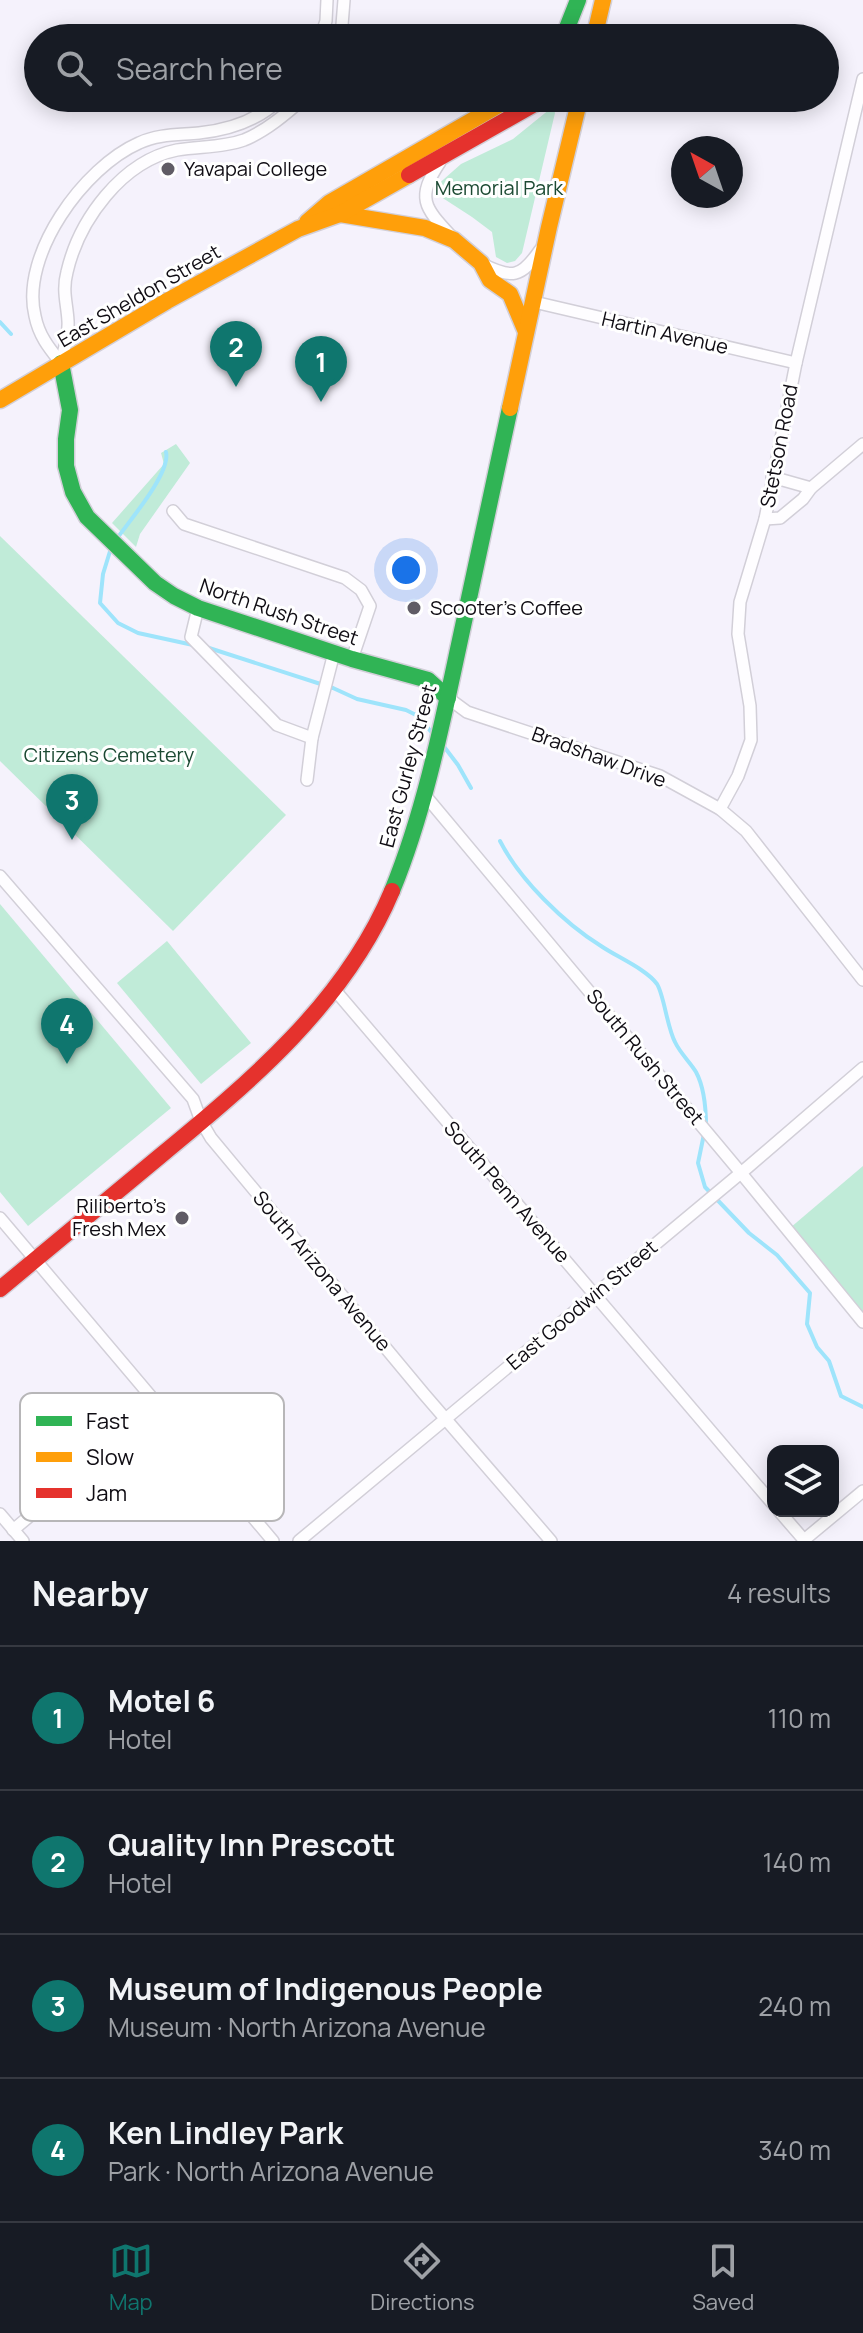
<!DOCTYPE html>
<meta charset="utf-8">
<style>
:root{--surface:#171b24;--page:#242831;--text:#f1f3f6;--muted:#9ea1a6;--line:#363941;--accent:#0f766e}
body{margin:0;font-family:Manrope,sans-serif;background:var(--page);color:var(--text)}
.controls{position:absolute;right:24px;bottom:24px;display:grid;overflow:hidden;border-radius:16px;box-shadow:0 4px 20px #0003}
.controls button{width:72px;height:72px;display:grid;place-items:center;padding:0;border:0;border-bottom:2px solid var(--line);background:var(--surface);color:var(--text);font:40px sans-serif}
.compass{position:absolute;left:671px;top:136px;width:72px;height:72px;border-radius:50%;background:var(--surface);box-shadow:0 4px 20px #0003;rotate:320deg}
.you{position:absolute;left:406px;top:570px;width:28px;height:28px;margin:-20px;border:6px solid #fff;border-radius:50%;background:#1a73e8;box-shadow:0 0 0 12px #1a73e833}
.badge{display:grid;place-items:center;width:52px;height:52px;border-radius:50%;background:var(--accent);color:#fff;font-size:26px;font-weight:700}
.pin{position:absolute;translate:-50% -66px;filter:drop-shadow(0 2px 4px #0008)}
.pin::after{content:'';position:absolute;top:42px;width:28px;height:24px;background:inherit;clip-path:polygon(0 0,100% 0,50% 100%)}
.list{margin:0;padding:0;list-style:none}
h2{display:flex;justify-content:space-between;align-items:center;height:104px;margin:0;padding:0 32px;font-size:34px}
h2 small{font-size:26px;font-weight:400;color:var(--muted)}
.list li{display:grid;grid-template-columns:52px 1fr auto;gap:24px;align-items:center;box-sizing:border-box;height:144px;padding:0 32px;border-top:2px solid var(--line)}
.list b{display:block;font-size:30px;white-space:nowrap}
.list p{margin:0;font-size:26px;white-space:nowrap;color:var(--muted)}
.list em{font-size:26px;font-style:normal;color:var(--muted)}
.icon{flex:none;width:44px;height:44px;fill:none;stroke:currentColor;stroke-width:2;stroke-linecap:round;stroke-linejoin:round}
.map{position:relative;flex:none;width:863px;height:1541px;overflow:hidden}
.search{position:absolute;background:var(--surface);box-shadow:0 4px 20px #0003;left:24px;right:24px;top:24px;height:88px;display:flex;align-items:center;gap:20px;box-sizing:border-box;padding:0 28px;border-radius:44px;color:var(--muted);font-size:30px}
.sheet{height:680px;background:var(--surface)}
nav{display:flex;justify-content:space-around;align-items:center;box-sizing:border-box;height:112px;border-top:2px solid var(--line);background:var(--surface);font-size:22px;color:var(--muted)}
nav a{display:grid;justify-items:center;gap:4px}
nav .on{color:var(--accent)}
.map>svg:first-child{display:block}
.green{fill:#c0ebd8}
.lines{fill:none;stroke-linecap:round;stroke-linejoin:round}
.stream{stroke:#9ee4fb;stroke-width:4}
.street-casing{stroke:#d2cfd8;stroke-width:14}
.fast-casing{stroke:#d2cfd8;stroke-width:19}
.slow-casing{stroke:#d2cfd8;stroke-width:19}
.jam-casing{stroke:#d2cfd8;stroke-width:19}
.street{stroke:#fefdff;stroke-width:11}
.fast{stroke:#30b455;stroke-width:16}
.slow{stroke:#ff9f0a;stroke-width:16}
.jam{stroke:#e5322d;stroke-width:16}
.poi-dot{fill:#605c65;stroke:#fff;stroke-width:3}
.labels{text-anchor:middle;stroke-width:6;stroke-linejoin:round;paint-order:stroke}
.poi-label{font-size:20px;fill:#0f0c13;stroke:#fff;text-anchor:start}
.park-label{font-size:20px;fill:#1c4a33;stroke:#fff}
.street-label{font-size:20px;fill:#0f0c13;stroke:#fff}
.key{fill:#fff;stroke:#b7b6b8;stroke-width:2}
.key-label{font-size:22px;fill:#0f0c13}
</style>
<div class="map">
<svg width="863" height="1541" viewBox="0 0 863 1541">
<rect width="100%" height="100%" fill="#f5f2fc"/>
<!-- green -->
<g class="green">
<path d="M550 109 554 110 555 113 522 253 515 261 507 263 496 257 492 232 472 217 435 193V187L461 164 513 139Z"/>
<path d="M176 444 190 463 140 534 136 547 112 523 164 464 161 453Z"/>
<path d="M0 536 286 815 173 931 0 761Z"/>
<path d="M0 904 171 1108 28 1226 0 1192Z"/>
<path d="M167 941 251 1043 201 1084 117 983Z"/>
<path d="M863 1166V1312L790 1228Z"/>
</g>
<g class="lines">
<!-- stream -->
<g class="stream">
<path d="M0 322 11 334"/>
<path d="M116 540C129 521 171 473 166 452"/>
<path d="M111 548 103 574 100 603 118 623 138 633 193 645"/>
<path d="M206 647 333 688 357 699 406 710 418 716 433 734"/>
<path d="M442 744 458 765 471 788"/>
<path d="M500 841C520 880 564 923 601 946 617 957 646 969 657 984 664 995 667 1027 675 1042 680 1053 690 1062 696 1072 704 1087 706 1109 706 1126"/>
<path d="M704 1134 698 1163 705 1187 749 1233 777 1255 810 1293 807 1324 817 1347 829 1361 841 1396 863 1407"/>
</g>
<!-- street casing -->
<g class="street-casing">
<g id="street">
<path d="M320 38 326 21 327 0"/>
<path d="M337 38 342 25 344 0"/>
<path d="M440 162C416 198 424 207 451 236"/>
<path d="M482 264C512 279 521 278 540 250"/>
<path d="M534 302 796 363"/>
<path d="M61 363C49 348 39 336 35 316 20 255 84 167 139 143 158 134 178 135 199 133 229 130 259 120 281 98"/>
<path d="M61 363C64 350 69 334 68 321 67 303 62 291 67 272 79 220 122 161 177 150 199 146 222 148 244 140 266 131 286 114 304 98"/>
<path d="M772 477 811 488"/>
<path d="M173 511 184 524 345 578 361 590 370 606 352 659"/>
<path d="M765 519 780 518 803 499 811 488 863 444"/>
<path d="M198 608 191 637 277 725 312 738"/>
<path d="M448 698 467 712 660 776 720 809 746 831 863 980"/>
<path d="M307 780 312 738 334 653"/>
<path d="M424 794 741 1173 863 1322"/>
<path d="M720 809 738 776 751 740 750 706 738 634 740 602 765 519 796 363 863 79"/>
<path d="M0 876 193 1099 201 1121 211 1138 424 1394 551 1541"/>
<path d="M334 989 773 1504"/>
<path d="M0 1218 273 1541"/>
<path d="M779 1511 805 1541"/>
<path d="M0 1514 23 1541"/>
<path d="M13 1530 161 1406"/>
<path d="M804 1540 863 1491"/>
<path d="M299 1541 748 1167 863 1068"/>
</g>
</g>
<!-- fast casing -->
<g class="fast-casing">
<g id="fast">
<path d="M563 38 578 0"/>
<path d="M61 363 70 410 66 439V466L73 492 87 517 155 583 174 596 198 608 352 659 428 680 448 698"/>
<path d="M392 891C423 815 440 734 457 654 475 572 492 490 510 408"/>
</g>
</g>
<!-- slow casing -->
<g class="slow-casing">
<g id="slow">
<path d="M594 38 603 0"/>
<path d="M340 214 425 228 454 240 481 263 490 280 510 294 526 332"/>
<path d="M307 222 329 203 511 98"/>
<path d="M0 400 167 301 298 229 340 214 409 175"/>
<path d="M510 408 549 227 580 98"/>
</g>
</g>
<!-- jam casing -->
<g class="jam-casing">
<g id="jam">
<path d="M409 175 545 98"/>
<path d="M0 1289C53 1245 106 1201 159 1157 250 1082 345 1003 392 891"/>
</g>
</g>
<!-- street -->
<use href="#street" class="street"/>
<!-- fast -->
<use href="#fast" class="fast"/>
<!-- slow -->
<use href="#slow" class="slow"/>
<!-- jam -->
<use href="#jam" class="jam"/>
</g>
<!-- markers -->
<g class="poi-dot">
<circle cx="168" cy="169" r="8"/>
<circle cx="414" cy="608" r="8"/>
<circle cx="182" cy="1218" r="8"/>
</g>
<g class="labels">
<!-- poi labels -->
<g class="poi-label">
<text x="184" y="176">Yavapai College</text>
<text x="430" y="615">Scooter's Coffee</text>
<text x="166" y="1213" text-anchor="end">Riliberto’s<tspan x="166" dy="23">Fresh Mex</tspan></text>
</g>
<!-- park labels -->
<g class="park-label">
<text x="499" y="195">Memorial Park</text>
<text x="109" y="762">Citizens Cemetery</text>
</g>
<!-- street labels -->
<g class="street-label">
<text transform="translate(139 296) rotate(-30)" y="7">East Sheldon Street</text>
<text transform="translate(665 333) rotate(13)" y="7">Hartin Avenue</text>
<text transform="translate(779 446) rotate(-79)" y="7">Stetson Road</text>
<text transform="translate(279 612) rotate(19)" y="7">North Rush Street</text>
<text transform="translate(599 757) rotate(20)" y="7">Bradshaw Drive</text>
<text transform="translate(408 766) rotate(-75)" y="7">East Gurley Street</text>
<text transform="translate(645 1057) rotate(50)" y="7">South Rush Street</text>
<text transform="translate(507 1192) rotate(49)" y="7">South Penn Avenue</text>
<text transform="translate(322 1271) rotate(50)" y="7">South Arizona Avenue</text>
<text transform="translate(582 1305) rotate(-40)" y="7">East Goodwin Street</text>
</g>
</g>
<!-- legend -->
<rect x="20" y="1393" width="264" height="128" rx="12" class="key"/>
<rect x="36" y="1416" width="36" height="10" fill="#30b455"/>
<rect x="36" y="1452" width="36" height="10" fill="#ff9f0a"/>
<rect x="36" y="1488" width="36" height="10" fill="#e5322d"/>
<g class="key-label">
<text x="86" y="1429">Fast</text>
<text x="86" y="1465">Slow</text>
<text x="86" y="1501">Jam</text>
</g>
</svg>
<div class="controls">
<button><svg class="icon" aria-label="layers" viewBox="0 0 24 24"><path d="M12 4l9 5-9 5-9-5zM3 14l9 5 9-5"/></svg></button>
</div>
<svg class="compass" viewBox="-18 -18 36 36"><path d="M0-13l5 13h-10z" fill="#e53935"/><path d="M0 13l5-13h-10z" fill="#9ea1a6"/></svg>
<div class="you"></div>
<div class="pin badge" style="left:321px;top:402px">1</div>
<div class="pin badge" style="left:236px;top:387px">2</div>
<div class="pin badge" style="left:72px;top:840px">3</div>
<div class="pin badge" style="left:67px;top:1064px">4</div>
<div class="search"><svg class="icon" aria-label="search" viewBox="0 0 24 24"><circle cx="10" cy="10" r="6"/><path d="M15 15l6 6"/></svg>Search here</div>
</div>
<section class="sheet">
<h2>Nearby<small>4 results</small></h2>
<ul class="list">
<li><span class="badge">1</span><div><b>Motel 6</b><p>Hotel</p></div><em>110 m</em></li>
<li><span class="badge">2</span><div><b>Quality Inn Prescott</b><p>Hotel</p></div><em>140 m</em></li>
<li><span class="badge">3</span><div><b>Museum of Indigenous People</b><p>Museum · North Arizona Avenue</p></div><em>240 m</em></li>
<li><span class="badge">4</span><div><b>Ken Lindley Park</b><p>Park · North Arizona Avenue</p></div><em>340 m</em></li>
</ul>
</section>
<nav>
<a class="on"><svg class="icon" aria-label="map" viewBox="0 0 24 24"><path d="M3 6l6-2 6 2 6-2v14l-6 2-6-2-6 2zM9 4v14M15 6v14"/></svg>Map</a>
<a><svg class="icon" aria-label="directions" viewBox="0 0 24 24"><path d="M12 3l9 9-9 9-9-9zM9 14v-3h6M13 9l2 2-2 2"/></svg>Directions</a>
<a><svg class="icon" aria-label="saved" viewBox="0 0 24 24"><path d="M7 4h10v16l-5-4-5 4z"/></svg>Saved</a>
</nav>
